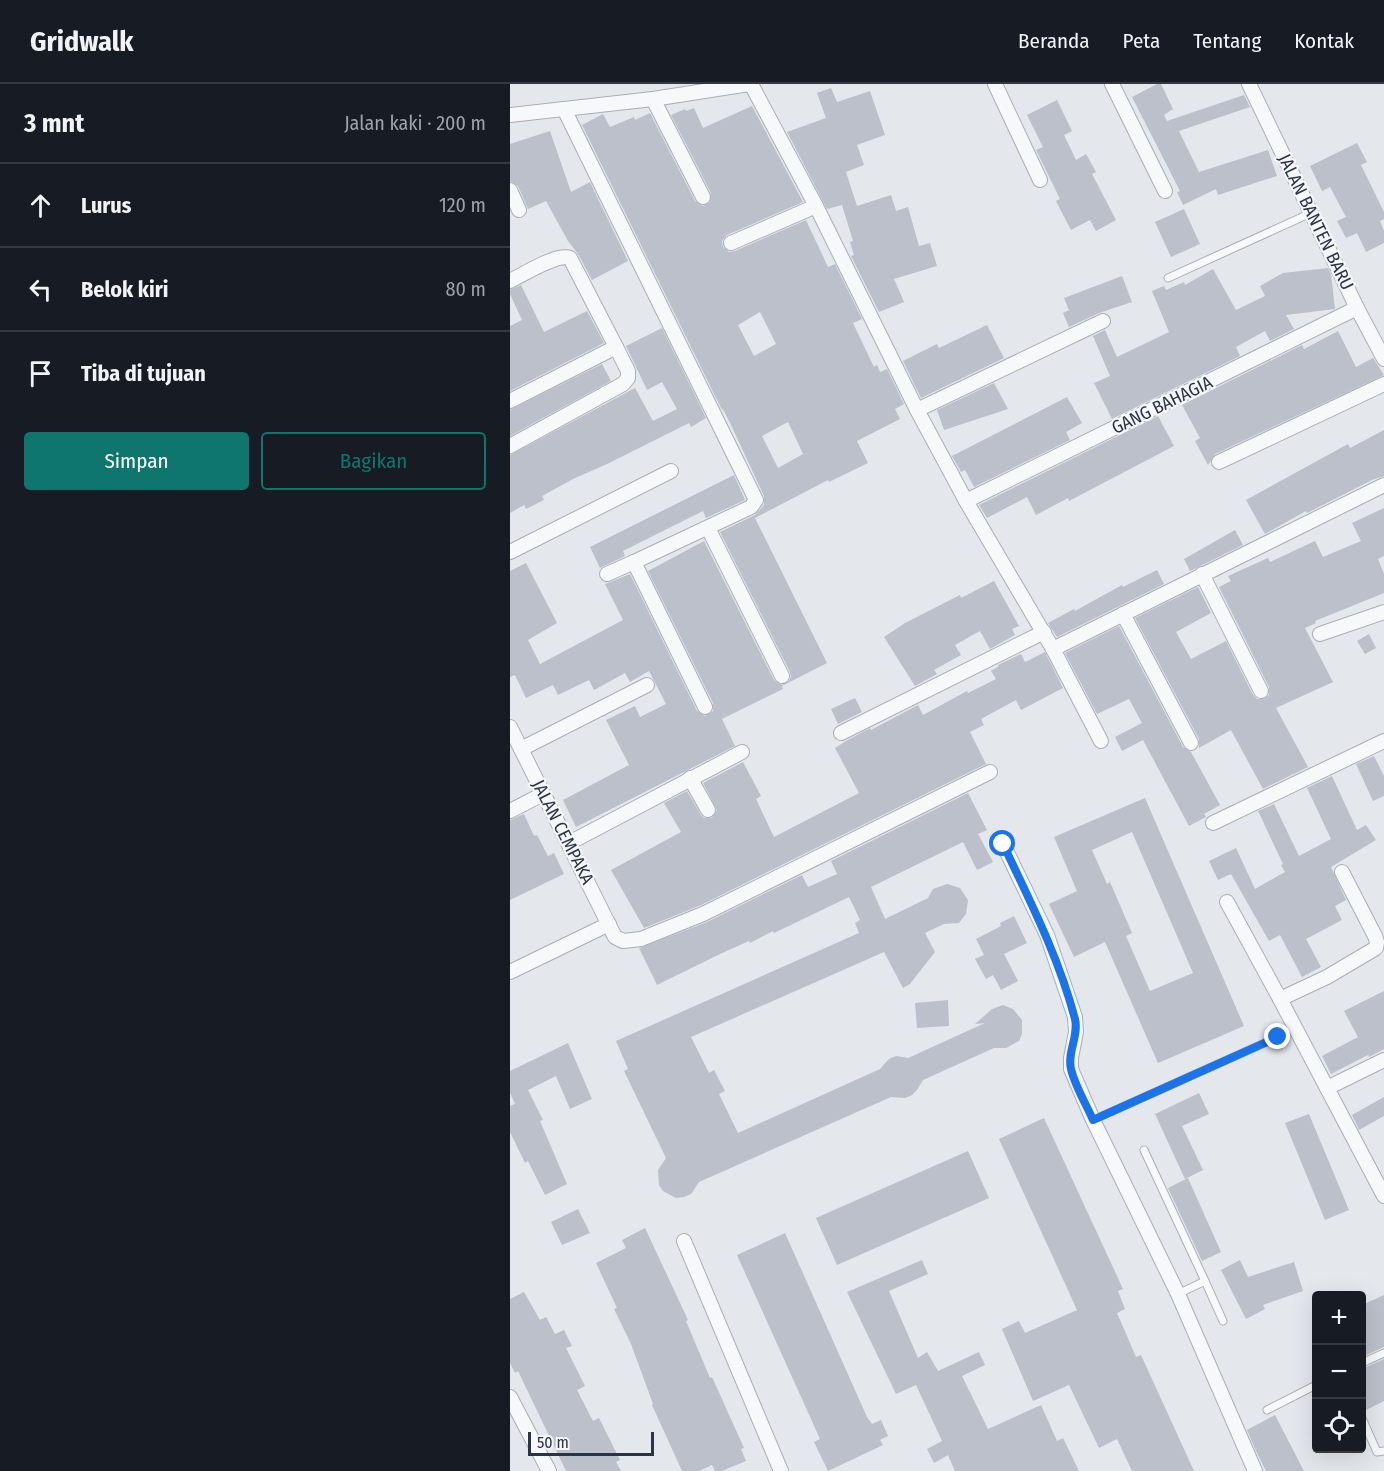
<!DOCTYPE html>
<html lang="id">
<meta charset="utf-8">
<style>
:root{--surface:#171b24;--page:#242831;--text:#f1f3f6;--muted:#9ea1a6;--line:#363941;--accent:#0f766e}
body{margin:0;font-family:"Fira Sans Condensed",sans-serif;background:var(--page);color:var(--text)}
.controls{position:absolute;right:18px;bottom:18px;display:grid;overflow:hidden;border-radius:6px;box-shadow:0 6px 24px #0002}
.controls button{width:54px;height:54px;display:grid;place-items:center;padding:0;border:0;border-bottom:2px solid var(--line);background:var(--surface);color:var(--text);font:30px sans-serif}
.scale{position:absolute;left:18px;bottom:15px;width:126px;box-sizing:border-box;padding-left:6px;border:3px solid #2b3445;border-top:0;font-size:16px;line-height:21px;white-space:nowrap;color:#2b3445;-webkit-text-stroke:4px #f4f6f9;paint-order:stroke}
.stop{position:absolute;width:18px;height:18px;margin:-14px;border:4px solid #1a73e8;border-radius:50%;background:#fff}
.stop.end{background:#1a73e8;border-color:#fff;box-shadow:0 2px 6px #0008}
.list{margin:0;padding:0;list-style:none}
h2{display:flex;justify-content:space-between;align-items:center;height:78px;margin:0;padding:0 24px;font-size:26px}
h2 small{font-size:20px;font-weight:400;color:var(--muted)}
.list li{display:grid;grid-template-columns:39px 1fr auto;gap:18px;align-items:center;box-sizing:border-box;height:84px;padding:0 24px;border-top:2px solid var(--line)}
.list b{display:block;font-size:22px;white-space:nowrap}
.list em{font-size:20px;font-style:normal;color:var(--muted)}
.actions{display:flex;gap:12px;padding:18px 24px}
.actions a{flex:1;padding:14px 0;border:2px solid var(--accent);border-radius:6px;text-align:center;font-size:21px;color:var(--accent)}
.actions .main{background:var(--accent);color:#fff}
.icon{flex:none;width:33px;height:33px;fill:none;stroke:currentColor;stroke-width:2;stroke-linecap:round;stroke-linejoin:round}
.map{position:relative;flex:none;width:874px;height:1387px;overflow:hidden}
header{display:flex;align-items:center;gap:36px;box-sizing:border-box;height:84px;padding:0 30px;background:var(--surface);border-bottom:2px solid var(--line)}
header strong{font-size:28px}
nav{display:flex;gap:33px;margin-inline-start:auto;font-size:21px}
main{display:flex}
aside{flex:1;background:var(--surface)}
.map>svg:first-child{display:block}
.building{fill:#bbc0ca;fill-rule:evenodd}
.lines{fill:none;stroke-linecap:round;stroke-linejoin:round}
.lane-casing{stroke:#a9aeb7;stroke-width:9}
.street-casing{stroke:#a9aeb7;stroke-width:16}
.lane{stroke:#f7f8fa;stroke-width:7}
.street{stroke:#f7f8fa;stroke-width:14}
.route{stroke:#1a73e8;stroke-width:8}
.labels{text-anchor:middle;stroke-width:4.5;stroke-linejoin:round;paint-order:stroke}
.street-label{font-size:18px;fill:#2b3445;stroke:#f4f6f9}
</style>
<header>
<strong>Gridwalk</strong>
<nav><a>Beranda</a><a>Peta</a><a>Tentang</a><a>Kontak</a></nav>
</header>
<main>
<aside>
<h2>3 mnt<small>Jalan kaki · 200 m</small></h2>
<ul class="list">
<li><svg class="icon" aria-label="ahead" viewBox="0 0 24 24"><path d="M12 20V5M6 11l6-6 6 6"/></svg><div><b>Lurus</b></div><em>120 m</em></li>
<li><svg class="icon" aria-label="left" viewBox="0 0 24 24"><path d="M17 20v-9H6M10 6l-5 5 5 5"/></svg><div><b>Belok kiri</b></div><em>80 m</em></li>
<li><svg class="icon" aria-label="arrive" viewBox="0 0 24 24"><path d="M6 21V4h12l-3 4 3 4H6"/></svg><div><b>Tiba di tujuan</b></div></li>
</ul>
<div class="actions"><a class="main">Simpan</a><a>Bagikan</a></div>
</aside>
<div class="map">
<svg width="874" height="1387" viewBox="0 0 874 1387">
<rect width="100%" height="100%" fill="#e4e7ec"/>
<!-- building -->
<g class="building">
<path d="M647 0H651L663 25 654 31 657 37 734 11 740 23 669 47 689 88 758 66 767 92 708 111 706 105 673 121 667 108 670 107 622 13Z"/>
<path d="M321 4 327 18 360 7 375 51 347 61 354 81 336 88 347 122 381 111 386 127 398 123 409 162 420 159 427 182 384 195 394 218 369 228 341 172 344 171 340 158 343 157 332 121 317 125 277 48 316 34 307 9Z"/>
<path d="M547 16 562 47 554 51 566 76 576 70 586 88 582 90 606 136 586 147 580 136 561 146 546 117 550 115 526 66 533 63 517 31Z"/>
<path d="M242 22 293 118 217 151 212 157 213 163 219 168 225 167 296 136 318 183 325 180 352 235 343 239 364 283 367 281 370 288 377 285 394 320 385 325 390 335 347 357 358 379 319 398 318 396 245 434 317 579 272 602 273 605 212 635 225 662 66 743 53 716 119 681 96 636 125 622 130 633 156 620 139 587 120 598 115 589 84 606 79 596 48 611 43 601 16 614 5 591 0 593V487L16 479 47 539 18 556 30 580 113 536 95 500 120 490 187 627 195 632 203 627V619L138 487 194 457 264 596 272 601 279 597 281 593 280 588 210 448 245 431 254 421V412L221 341 213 325 212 326 72 41 93 30 100 43 124 33 125 36 140 29 185 117 193 122 200 118 201 109 161 31 175 25 176 27 184 24 193 44ZM250 228 266 260 244 272 228 241ZM278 338 293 370 268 384 252 352Z"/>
<path d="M40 47 61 108 80 98 118 177 82 196 68 170 58 157 36 117 18 125 8 102 0 97V60Z"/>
<path d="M847 59 857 78 851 81 874 128V135L870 137 874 147V159L856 168 847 149 836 154 827 137 836 133 820 103 812 107 800 82Z"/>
<path d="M674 125 690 160 661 173 645 138Z"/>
<path d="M818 184 821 190 825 225 776 231 784 245 760 257 755 247 726 263 730 272 602 335 584 299 600 292 583 252 595 246 607 273 659 248 642 207 654 202 656 206 674 198 675 201 703 185 726 226 755 212 750 202 773 189Z"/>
<path d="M612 192 622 218 589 229 559 243 553 229 559 226 554 214Z"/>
<path d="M11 201 34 248 77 227 94 259 0 307V242L12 236 0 210V206Z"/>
<path d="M477 241 494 274 411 314 393 277 427 260 429 264Z"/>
<path d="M152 244 196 334 181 343 179 339 97 380 63 395 32 412 34 416 16 425 14 421 0 429V371L125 304 143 337 167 325 152 298 137 306 116 262Z"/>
<path d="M828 247 846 283 863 274 874 291 705 370 698 381 685 357 690 354 672 321 792 261 794 265Z"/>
<path d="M92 280 101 297 0 352V326Z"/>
<path d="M484 299 498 325 434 346 427 326Z"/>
<path d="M557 313 572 339 556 348 560 356 464 403 455 386 451 388 442 372Z"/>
<path d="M648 332 664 362 559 417 558 414 526 431 517 413 477 434 469 421Z"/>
<path d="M874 346V392L862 396 797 429 796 427 755 450 736 416 838 360 840 364Z"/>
<path d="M224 391 235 416 196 434 193 427 113 467 115 472 90 484 80 463Z"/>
<path d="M874 424V472L868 475 874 490V509L805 537 806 539 795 544 823 598 766 624 798 683 753 705 721 646 689 664V655L625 534 688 503 701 529 666 548 681 575 716 557 743 611 747 615H754L759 611V603L709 503 721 497 718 492 758 474 760 478 805 457 813 473 851 457 842 439Z"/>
<path d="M725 446 733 461 680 487 674 475Z"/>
<path d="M647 486 654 500 547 553 538 539 564 525 565 527 612 501 613 503Z"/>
<path d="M484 497 509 542 502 545 505 551 480 565 470 547 445 561 451 571 424 586 427 590 405 602 374 553 395 539 450 511 451 514Z"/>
<path d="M609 542 673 663 681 668 710 721 694 730 696 733 679 742 633 656 612 667 605 653 632 639 619 615 587 630 555 569Z"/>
<path d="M859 550 866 564 855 570 847 557Z"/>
<path d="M535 568 553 604 511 626 506 616 471 635 474 641 460 648 476 680 189 822 134 844 101 786 171 748 154 719 177 707 191 731 194 734H202L207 726 193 699 233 678 251 712 246 715 264 753 349 709 325 664 336 657 360 644 361 646 408 621 413 631 457 607 458 609 486 595 481 587 489 582 488 581 511 570 515 578Z"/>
<path d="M345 614 352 628 328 640 321 625Z"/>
<path d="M864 672 874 692V712L863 717 846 680Z"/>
<path d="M822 692 847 746 856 741 866 756 821 783 836 816 825 822 832 836 796 855 811 883 792 893 770 851 759 857 721 790 708 796 699 777 726 764 745 805 775 788 771 781 773 780 748 727 764 720 789 772 821 755 797 704Z"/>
<path d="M458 709 477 746 468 750 483 778 467 786 453 758 361 803 375 835 418 814 423 805 437 800 450 804 458 816 456 830 449 839 434 840 415 849 425 868 400 900 393 904 374 868 181 953 199 989 204 986 215 1007 209 1010 228 1049 370 985 379 975 386 972 398 974 475 939 465 940 482 925 493 921 503 925 512 936V950L509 957 496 964H484L413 996 407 1006 402 1011 395 1014 381 1013 189 1098 181 1110 174 1113 166 1114 153 1107 149 1101 148 1086 156 1074 114 987 118 985 106 957 349 849 345 839 350 836 339 813 264 849 263 847 240 859 239 857 212 869 147 901 129 864 197 838 292 791 298 803 327 790 321 777Z"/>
<path d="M635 714 734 942 648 979 595 858 564 873 539 820 567 807 544 753ZM622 748 683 889 640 907 616 852 622 849 600 798 597 800 582 766Z"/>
<path d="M14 730 24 752 27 751 38 772 44 769 54 790 0 816V736Z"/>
<path d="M504 832 517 859 494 870 508 897 491 906 483 891 476 895 465 875 474 871 466 855 491 842 490 839Z"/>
<path d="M874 907V965L859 973 858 971 821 990 812 972 848 953 834 927Z"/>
<path d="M438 916 439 942 407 944 405 919Z"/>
<path d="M58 959 82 1015 60 1025 46 992 18 1006 33 1036 30 1037 57 1100 35 1111 18 1077 15 1079 0 1048V1022L5 1020 0 1009V987Z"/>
<path d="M689 1009 699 1030 672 1042 693 1086 675 1095 645 1030Z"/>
<path d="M874 1013V1032L849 1046 842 1031Z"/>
<path d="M799 1030 839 1126 815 1136 775 1039Z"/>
<path d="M534 1034 613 1205 608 1207 615 1225 607 1229 626 1273 631 1271 684 1387H622L607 1355 589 1364 559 1301 523 1317 492 1245 509 1237 515 1249 567 1226 489 1055Z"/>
<path d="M458 1067 479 1114 327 1181 306 1134Z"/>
<path d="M678 1094 711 1168 692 1177 658 1104Z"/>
<path d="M68 1125 80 1149 52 1161 41 1138Z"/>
<path d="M135 1144 178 1236 176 1237 200 1294 202 1293 234 1364 231 1365 236 1377 212 1387H205L202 1381 189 1387H172L142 1321 143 1320 121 1260 104 1225 107 1224 86 1179 116 1164 112 1156Z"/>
<path d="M275 1149 357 1333 362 1340 371 1336 378 1352 370 1356 373 1361 318 1387 304 1358 310 1355 227 1171Z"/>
<path d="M412 1176 418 1190 379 1207 408 1274 417 1268 428 1287 469 1268 475 1281 452 1292 478 1345 531 1321 547 1357 553 1354 569 1387H445L438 1371 424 1379 417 1365 432 1357 406 1301 386 1310 337 1208Z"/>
<path d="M730 1176 738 1193 784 1178 793 1207 753 1221 755 1225 736 1235 711 1186Z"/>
<path d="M14 1208 30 1236 36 1233 45 1250 54 1246 62 1262 56 1264 75 1302 67 1306 83 1337 89 1334 110 1376 106 1378 111 1387H56L8 1287 5 1289 0 1279V1215Z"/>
<path d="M874 1211V1263L852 1273V1221Z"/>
<path d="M874 1275V1317L852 1328V1285Z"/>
<path d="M765 1331 794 1387H756L746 1367 737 1346Z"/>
</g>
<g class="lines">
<!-- lane casing -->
<g class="lane-casing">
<g id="lane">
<path d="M658 194 801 129"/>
<path d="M583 1036 768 953"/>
<path d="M634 1066 695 1197"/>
<path d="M668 1210 695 1197 713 1237"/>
<path d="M852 1279 874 1269"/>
<path d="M757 1326 806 1301"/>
<path d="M852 1334 867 1368 874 1367"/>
</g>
</g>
<!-- street casing -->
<g class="street-casing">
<g id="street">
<path d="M241 0 306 122 407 326 456 417 543 565 874 401"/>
<path d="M485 0 530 96"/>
<path d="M602 0 655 107"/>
<path d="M739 0 847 224 874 275"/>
<path d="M143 15 193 113"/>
<path d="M54 25 246 416 241 423 124 478 195 623"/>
<path d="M0 31 143 15 239 0"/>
<path d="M0 106 9 126"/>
<path d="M221 159 306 122"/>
<path d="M0 197C14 190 47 169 60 174L106 263 0 317"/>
<path d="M407 326 593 237"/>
<path d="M0 362 113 300 118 294V287L106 263"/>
<path d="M709 378 874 300"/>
<path d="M456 417 847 224"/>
<path d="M198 444 272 592"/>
<path d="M0 468 161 387"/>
<path d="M97 490 124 478"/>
<path d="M692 490 751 607"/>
<path d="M613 530 681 659"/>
<path d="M810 550 874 528"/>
<path d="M543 565 591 657"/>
<path d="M0 643 105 853 113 857 131 855 193 830 480 688"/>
<path d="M331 649 534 548"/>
<path d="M11 665 137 601"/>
<path d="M180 694 198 726"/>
<path d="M0 727 33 710"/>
<path d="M703 739 874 657"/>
<path d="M59 759 232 668"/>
<path d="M493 760 537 851 565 933 566 948 561 974V985L583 1036 668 1210 745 1387"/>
<path d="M832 788 865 852 867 858 866 864 817 893 770 915 874 1112"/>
<path d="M717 818 770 915"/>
<path d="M0 888 99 840"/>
<path d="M817 1004 874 976"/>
<path d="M174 1157 271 1387"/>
<path d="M0 1313 39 1387"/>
</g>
</g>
<!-- lane -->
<use href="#lane" class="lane"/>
<!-- street -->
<use href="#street" class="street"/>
</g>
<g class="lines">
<!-- route -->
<path class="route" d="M493 760C520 817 549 874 565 935 569 952 557 968 561 985 565 1002 576 1020 583 1036L768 953"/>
</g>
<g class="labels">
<!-- street labels -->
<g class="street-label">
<text transform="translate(806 138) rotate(64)" y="6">JALAN BANTEN BARU</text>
<text transform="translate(652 321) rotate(-26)" y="6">GANG BAHAGIA</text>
<text transform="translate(53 748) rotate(63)" y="6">JALAN CEMPAKA</text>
</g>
</g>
</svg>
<div class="controls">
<button>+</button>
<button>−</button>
<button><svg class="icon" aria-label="locate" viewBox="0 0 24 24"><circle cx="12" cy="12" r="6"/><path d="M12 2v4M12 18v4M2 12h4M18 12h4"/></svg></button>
</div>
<div class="scale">50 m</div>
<div class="stop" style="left:493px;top:760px"></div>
<div class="stop end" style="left:768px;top:953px"></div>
</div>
</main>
